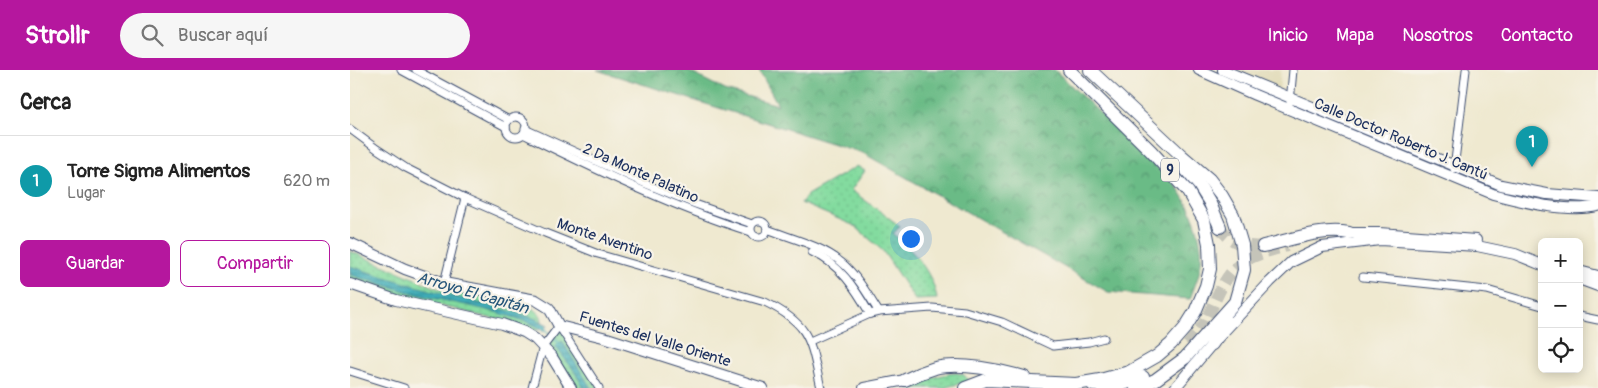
<!DOCTYPE html>
<html lang="es">
<meta charset="utf-8">
<style>
:root{--surface:#fff;--page:#f6f6f6;--text:#222;--muted:#767676;--line:#e0e0e0;--accent:#b5179e}
body{margin:0;font-family:Pangolin,sans-serif;background:var(--page);color:var(--text)}
.controls{position:absolute;right:15px;bottom:15px;display:grid;overflow:hidden;border-radius:8px;box-shadow:0 2px 12px #0003}
.controls button{width:45px;height:45px;display:grid;place-items:center;padding:0;border:0;border-bottom:1px solid var(--line);background:var(--surface);color:var(--text);font:25px sans-serif}
.you{position:absolute;left:560px;top:168px;width:18px;height:18px;margin:-12px;border:4px solid #fff;border-radius:50%;background:#1a73e8;box-shadow:0 0 0 8px #1a73e833}
.badge{display:grid;place-items:center;width:32px;height:32px;border-radius:50%;background:var(--accent);color:#fff;font-size:16px;font-weight:700}
.pin{position:absolute;translate:-50% -41px;filter:drop-shadow(0 1px 2px #0008)}
.pin::after{content:'';position:absolute;top:26px;width:18px;height:15px;background:inherit;clip-path:polygon(0 0,100% 0,50% 100%)}
.list{margin:0;padding:0;list-style:none}
h2{display:flex;justify-content:space-between;align-items:center;height:65px;margin:0;padding:0 20px;font-size:21px}
h2 small{font-size:16px;font-weight:400;color:var(--muted)}
.list li{display:grid;grid-template-columns:32px 1fr auto;gap:15px;align-items:center;box-sizing:border-box;height:90px;padding:0 20px;border-top:1px solid var(--line)}
.list b{display:block;font-size:19px;white-space:nowrap}
.list p{margin:0;font-size:16px;white-space:nowrap;color:var(--muted)}
.list em{font-size:16px;font-style:normal;color:var(--muted)}
.actions{display:flex;gap:10px;padding:15px 20px}
.actions a{flex:1;padding:11px 0;border:1px solid var(--accent);border-radius:8px;text-align:center;font-size:18px;color:var(--accent)}
.actions .main{background:var(--accent);color:#fff}
.icon{flex:none;width:28px;height:28px;fill:none;stroke:currentColor;stroke-width:2;stroke-linecap:round;stroke-linejoin:round}
.map{position:relative;flex:none;width:1248px;height:318px;overflow:hidden}
header{display:flex;align-items:center;gap:30px;box-sizing:border-box;height:70px;padding:0 25px;background:var(--accent);color:#fff}
header strong{font-size:24px}
nav{display:flex;gap:28px;margin-inline-start:auto;font-size:18px}
.search{width:350px;height:45px;background:var(--page);display:flex;align-items:center;gap:12px;box-sizing:border-box;padding:0 18px;border-radius:28px;color:var(--muted);font-size:19px}
main{display:flex}
aside{flex:1;background:var(--surface)}
.map>svg:first-child{display:block}
.built{fill:#e2dcba}
.grass{fill:url(#grass-dots);stroke:#4f857e}
.forest{fill:url(#forest-crowns);stroke:#427572}
.water{fill:url(#water-rules);stroke:#2d6f8c}
.lines{fill:none;stroke-linecap:round;stroke-linejoin:round}
.stream{stroke:#3fafb9;stroke-width:2}
.highway-tunnel{stroke:#c5c4b9;stroke-width:12;stroke-dasharray:12 6;stroke-linecap:butt}
.street-casing{stroke:#3b4b6f;stroke-width:9}
.secondary-casing{stroke:#3b4b6f;stroke-width:12}
.highway-casing{stroke:#3b4b6f;stroke-width:14}
.street{stroke:#fff;stroke-width:7}
.secondary{stroke:#fff;stroke-width:10}
.highway{stroke:#fff;stroke-width:12}
.labels{text-anchor:middle;stroke-width:4.5;stroke-linejoin:round;paint-order:stroke}
.shield{fill:#f7f3e8;stroke:#5d6a87;stroke-width:1}
.shield-label{font-size:14px;font-weight:bold;fill:#1b2f5e}
.street-label{font-size:15px;fill:#1b2f5e;stroke:#f7f3e8}
.water-label{font-size:16px;font-style:italic;fill:#265579;stroke:#f7f3e8}
</style>
<header>
<strong>Strollr</strong>
<div class="search"><svg class="icon" aria-label="search" viewBox="0 0 24 24"><circle cx="10" cy="10" r="6"/><path d="M15 15l6 6"/></svg>Buscar aquí</div>
<nav><a>Inicio</a><a>Mapa</a><a>Nosotros</a><a>Contacto</a></nav>
</header>
<main>
<aside>
<h2>Cerca<small></small></h2>
<ul class="list">
<li><span class="badge" style="background:#0f9aa8">1</span><div><b>Torre Sigma Alimentos</b><p>Lugar</p></div><em>620 m</em></li>
</ul>
<div class="actions"><a class="main">Guardar</a><a>Compartir</a></div>
</aside>
<div class="map">
<svg width="1248" height="318" viewBox="0 0 1248 318">
<defs>
<pattern id="grass-dots" width="8" height="8" patternUnits="userSpaceOnUse" patternTransform="scale(1.25)"><rect width="8" height="8" fill="#83db9f"/><path d="M2 2h.1M6 6h.1" fill="none" stroke="#71bc8b" stroke-width="1.8" stroke-linecap="round"/></pattern>
<pattern id="forest-crowns" width="20" height="18" patternUnits="userSpaceOnUse" patternTransform="scale(1.25)"><rect width="20" height="18" fill="#6abb86"/><path d="M2 6a3 3 0 1 1 6 0M12 15a3 3 0 1 1 6 0" fill="none" stroke="#569871"/></pattern>
<pattern id="water-rules" width="6" height="5" patternUnits="userSpaceOnUse" patternTransform="scale(1.25)"><rect width="6" height="5" fill="#3fafb9"/><path d="M0 2.5h6" fill="none" stroke="#348f9a"/></pattern>
</defs>
<rect width="100%" height="100%" fill="#f7f3e8"/>
<filter id="ink" filterUnits="userSpaceOnUse"><feTurbulence type="fractalNoise" baseFrequency=".02" numOctaves="2"/><feDisplacementMap in="SourceGraphic" scale="10" xChannelSelector="R" yChannelSelector="G"/><feConvolveMatrix kernelMatrix="1 2 1 2 8 2 1 2 1" color-interpolation-filters="sRGB"/></filter>
<filter id="wash" filterUnits="userSpaceOnUse"><feTurbulence type="fractalNoise" baseFrequency=".0096" numOctaves="4" result="noise"/><feDisplacementMap in="SourceGraphic" scale="20" xChannelSelector="R" yChannelSelector="G"/><feGaussianBlur stdDeviation="1.12" result="paint"/><feColorMatrix in="noise" values="0 0 0 0 0 0 0 0 0 0 0 0 0 0 0 0 0 1.4 0 .05"/><feComposite in="paint" operator="in"/></filter>
<g filter="url(#wash)">
<rect width="100%" height="100%" fill="#efe9d0"/>
<!-- built -->
<path class="built" d="M877 0H931L929 21Z"/>
<!-- grass -->
<g class="grass">
<path d="M507 96 515 101 501 120 550 156 543 164C563 181 583 202 587 229L565 230 533 181 505 156 451 133 457 125Z"/>
<path d="M0 181 89 219 180 237C190 242 194 247 191 258L188 260H182L152 251 37 222 0 210Z"/>
<path d="M209 256 249 318H221L193 277Z"/>
<path d="M607 303 614 305 619 311 593 318H558C574 311 589 304 607 303Z"/>
</g>
<!-- forest -->
<path class="forest" d="M247 0H336L375 20 428 35 409 0H705L803 94C809 99 816 104 821 109 838 129 854 165 851 192 850 205 844 217 840 229L758 222 513 83Z"/>
<!-- water -->
<g class="water">
<path d="M0 196C45 211 90 223 136 235 157 241 179 244 198 255L194 261C177 246 105 233 79 227 53 221 27 212 1 205Z"/>
<path d="M212 271 241 318H234L223 299 205 276Z"/>
</g>
<g class="lines">
<!-- stream -->
<path class="stream" d="M194 258 210 274"/>
</g>
</g>
<g filter="url(#ink)">
<g class="lines">
<!-- highway-tunnel -->
<g class="highway-tunnel">
<path d="M870 157C880 173 895 178 913 176"/>
<path d="M838 275C844 267 852 259 856 250 866 231 872 208 890 194 903 185 921 180 937 176"/>
</g>
<!-- street casing -->
<g class="street-casing">
<g id="street">
<path d="M51 0 156 57"/>
<path d="M66 0 159 50"/>
<path d="M940 32 943 0"/>
<circle cx="166" cy="57" r="10"/>
<path d="M0 59 27 79 56 98 115 128 195 163 248 184 415 232C462 255 460 271 471 318"/>
<path d="M175 59 296 114 345 134 402 154"/>
<path d="M173 64C247 100 322 137 401 162"/>
<path d="M1104 99 1116 0"/>
<circle cx="409" cy="159" r="8"/>
<path d="M417 159C440 168 473 176 491 192 507 205 518 225 529 242"/>
<path d="M462 182C490 194 505 218 520 244"/>
<path d="M1013 207 1137 220 1192 236"/>
<path d="M94 213 115 128"/>
<path d="M1229 246 1248 250"/>
<path d="M460 271 520 244 529 242 582 238 615 241 652 252 703 276 739 272 754 268"/>
<path d="M0 301 54 318"/>
<path d="M182 318 193 277 209 256 249 318"/>
</g>
</g>
<!-- secondary casing -->
<g class="secondary-casing">
<g id="secondary">
<path d="M849 0 905 25 1143 124C1173 132 1218 143 1248 136"/>
<path d="M873 0 1151 115 1197 124 1248 128"/>
<path d="M999 163H1029L1126 170"/>
<path d="M0 173 55 199 94 213 186 230 199 238 209 256 257 268 413 318"/>
<path d="M1229 201 1248 206"/>
<path d="M1229 209 1248 216"/>
<path d="M0 214 46 230 152 254 174 262 185 269 202 287 221 318"/>
<path d="M514 318 555 310"/>
<path d="M825 318 862 274 920 212 941 192 972 177 1030 170 1127 176 1165 184 1192 195"/>
</g>
</g>
<!-- highway casing -->
<g class="highway-casing">
<g id="highway">
<path d="M740 0 831 85 859 109 872 126 883 145 892 175 894 200 885 232 835 288 805 310 786 318"/>
<path d="M831 94 849 115 859 131 870 157"/>
<path d="M913 176C941 170 971 158 999 163"/>
<path d="M862 274 877 252"/>
<path d="M555 310C565 305 575 301 585 298 610 292 650 300 674 307"/>
<path d="M743 315 765 317 793 307"/>
<path d="M615 318 636 310 726 314 750 310 779 302 807 286 821 274 835 258 845 242 856 216 860 199 859 174 854 150 838 122 801 81 719 0"/>
</g>
</g>
<!-- street -->
<use href="#street" class="street"/>
<!-- secondary -->
<use href="#secondary" class="secondary"/>
<!-- highway -->
<use href="#highway" class="highway"/>
</g>
</g>
<g class="labels">
<!-- shield labels -->
<rect class="shield" x="811" y="88.5" width="18" height="23" rx="4"/>
<g class="shield-label">
<text x="820" y="105">9</text>
</g>
<!-- street labels -->
<g class="street-label">
<text transform="translate(1051 69) rotate(23)" y="5">Calle Doctor Roberto J. Cantú</text>
<text transform="translate(291 103) rotate(24)" y="5">2 Da Monte Palatino</text>
<text transform="translate(255 169) rotate(19)" y="5">Monte Aventino</text>
<text transform="translate(305 269) rotate(17)" y="5">Fuentes del Valle Oriente</text>
</g>
<!-- water labels -->
<g class="water-label">
<text transform="translate(123 222) rotate(16)" y="6">Arroyo El Capitán</text>
</g>
</g>
</svg>
<div class="controls">
<button>+</button>
<button>−</button>
<button><svg class="icon" aria-label="locate" viewBox="0 0 24 24"><circle cx="12" cy="12" r="6"/><path d="M12 2v4M12 18v4M2 12h4M18 12h4"/></svg></button>
</div>
<div class="you"></div>
<div class="pin badge" style="left:1182px;top:97px;background:#0f9aa8">1</div>
</div>
</main>
